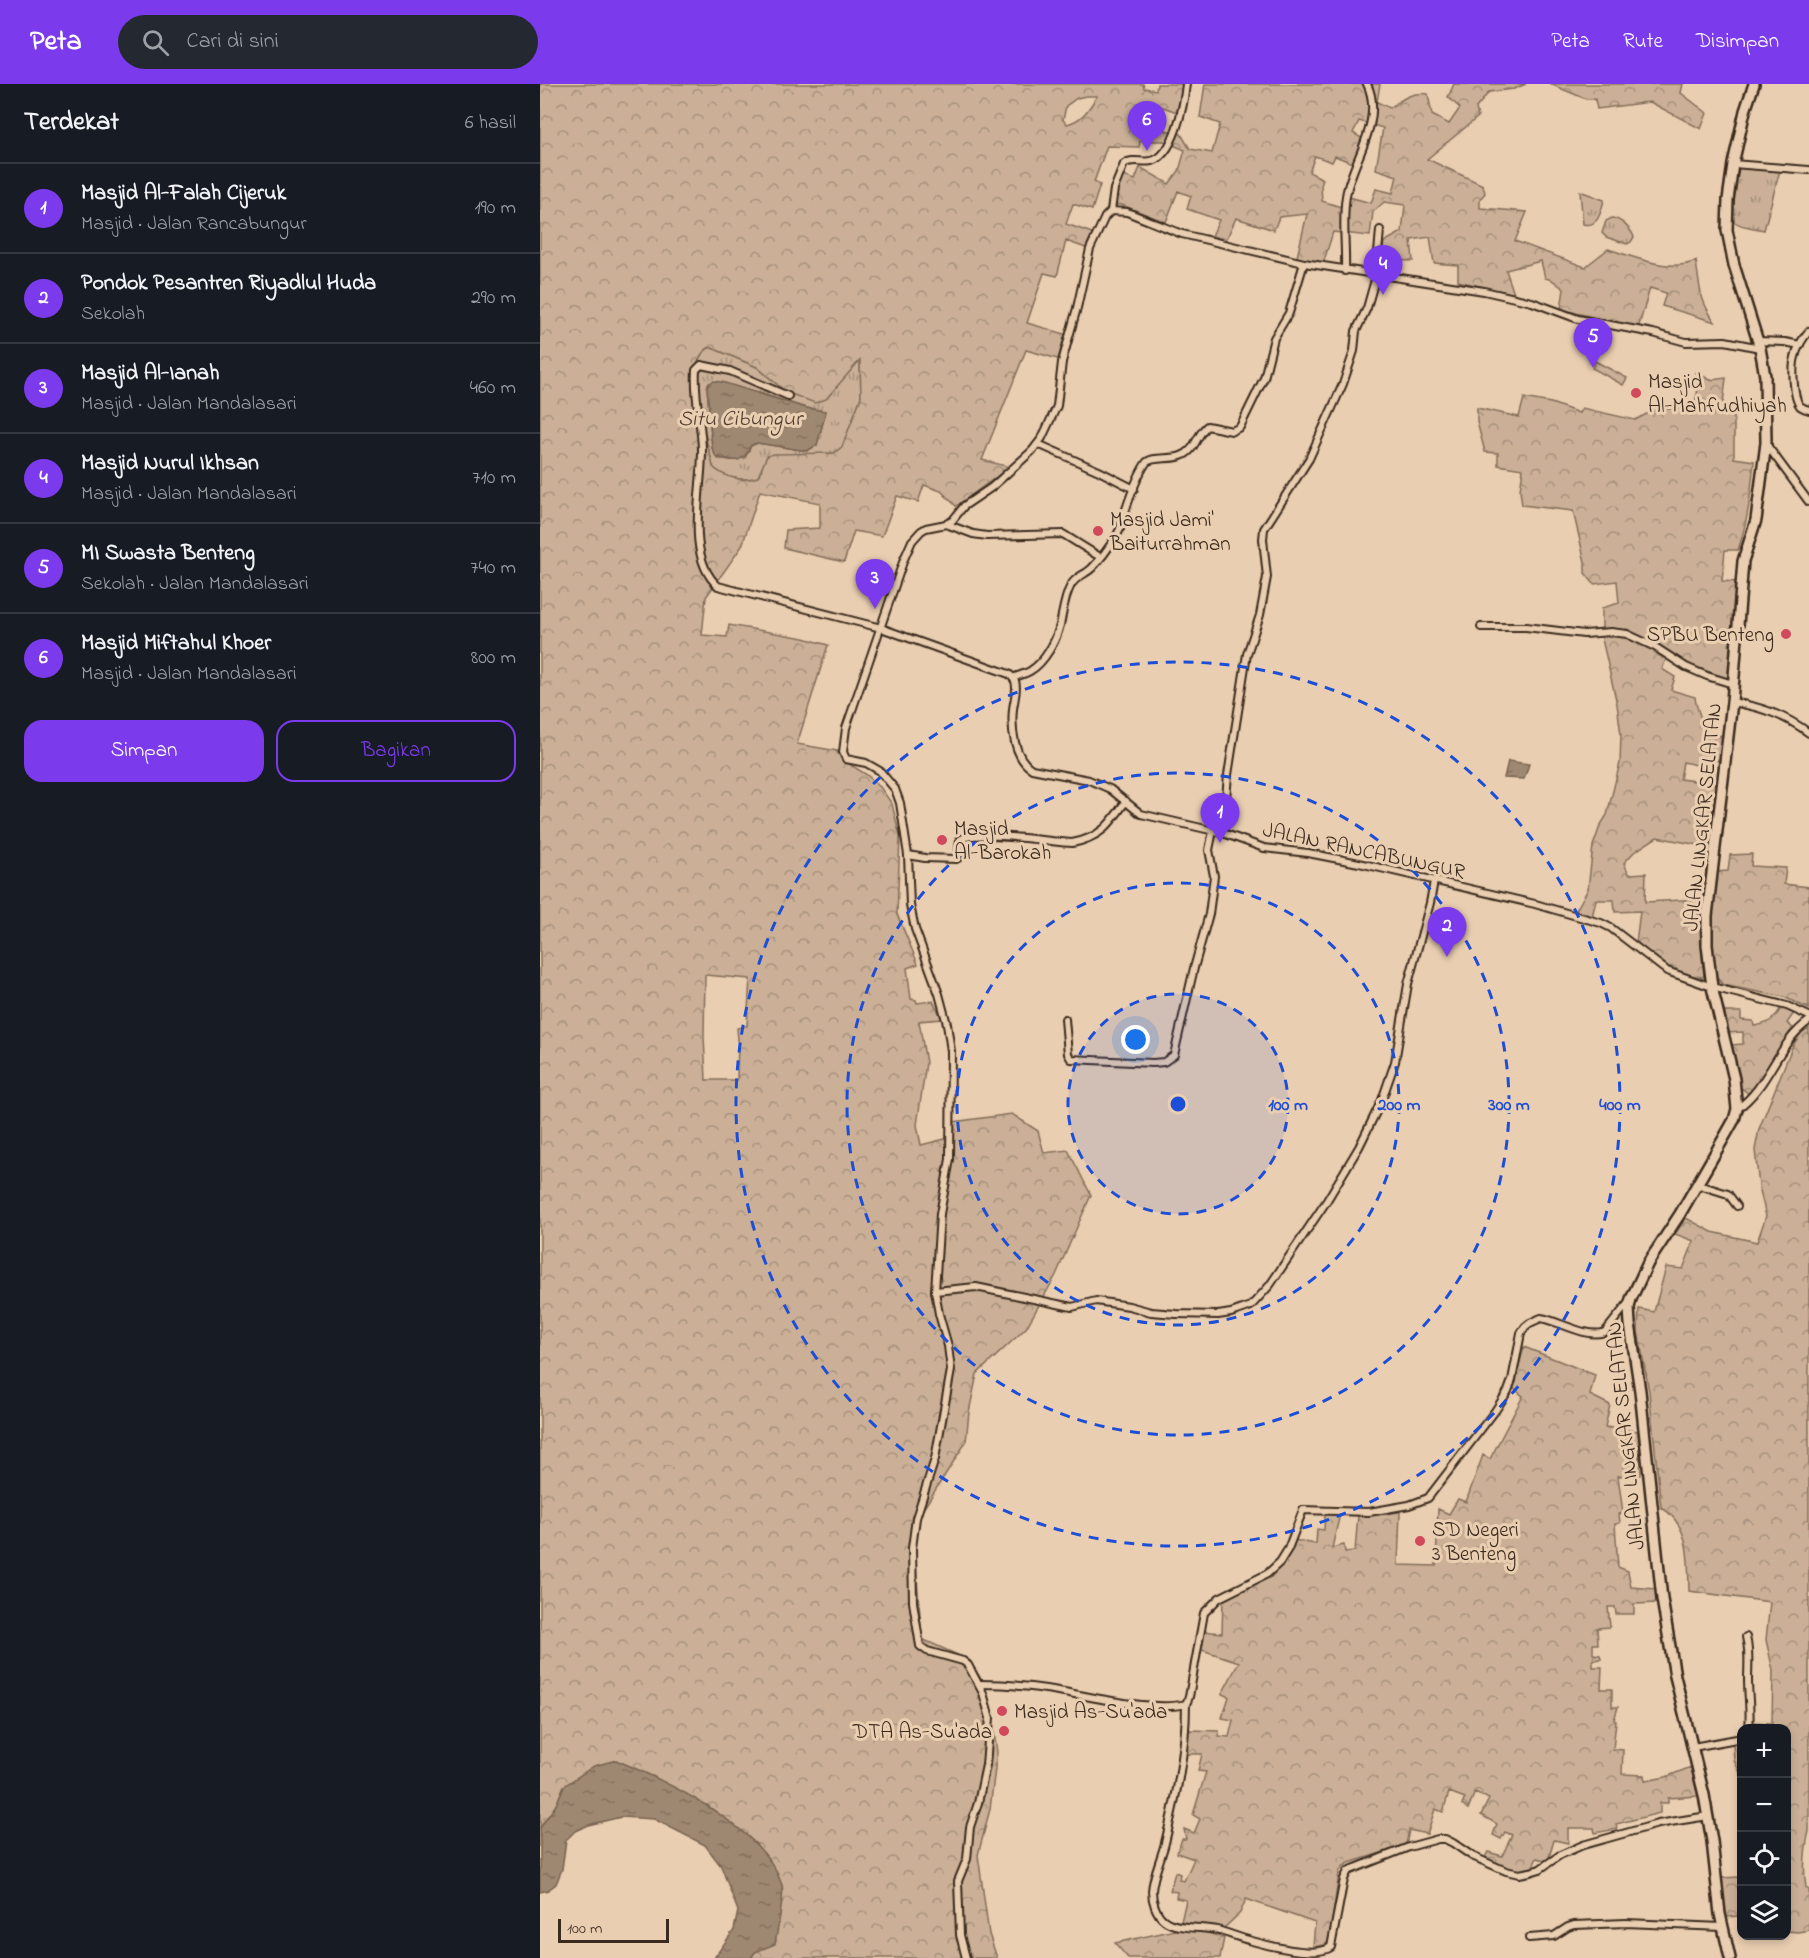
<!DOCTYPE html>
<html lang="id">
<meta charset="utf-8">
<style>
:root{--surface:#171b24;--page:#242831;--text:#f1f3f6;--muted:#9ea1a6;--line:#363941;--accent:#7c3aed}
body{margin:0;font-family:"Indie Flower",sans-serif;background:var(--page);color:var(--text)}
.controls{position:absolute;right:18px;bottom:18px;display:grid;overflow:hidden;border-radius:12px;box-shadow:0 3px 9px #0003}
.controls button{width:54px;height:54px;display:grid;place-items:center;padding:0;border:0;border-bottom:2px solid var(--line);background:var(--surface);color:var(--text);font:30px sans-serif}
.scale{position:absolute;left:18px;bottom:15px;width:111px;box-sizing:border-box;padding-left:6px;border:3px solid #3b2a1e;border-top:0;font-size:16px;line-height:21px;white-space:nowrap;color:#3b2a1e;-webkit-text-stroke:4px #eaceb1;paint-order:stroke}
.you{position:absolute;left:596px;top:956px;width:21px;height:21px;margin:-15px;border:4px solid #fff;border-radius:50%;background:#1a73e8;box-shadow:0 0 0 9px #1a73e833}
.badge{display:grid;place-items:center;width:39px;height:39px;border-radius:50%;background:var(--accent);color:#fff;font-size:20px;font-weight:700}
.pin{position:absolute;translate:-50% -50px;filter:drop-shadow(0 2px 3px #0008)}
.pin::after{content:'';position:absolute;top:32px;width:21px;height:18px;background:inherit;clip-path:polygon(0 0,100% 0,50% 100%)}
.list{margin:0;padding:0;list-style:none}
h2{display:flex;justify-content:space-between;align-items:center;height:78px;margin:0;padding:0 24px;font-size:26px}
h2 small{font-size:20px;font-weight:400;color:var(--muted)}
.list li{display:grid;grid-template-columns:39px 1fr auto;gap:18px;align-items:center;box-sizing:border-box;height:90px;padding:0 24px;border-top:2px solid var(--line)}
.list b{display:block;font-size:22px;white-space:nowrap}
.list p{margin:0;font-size:20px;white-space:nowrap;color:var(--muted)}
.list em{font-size:20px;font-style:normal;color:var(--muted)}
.actions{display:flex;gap:12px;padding:18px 24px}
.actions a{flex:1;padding:14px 0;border:2px solid var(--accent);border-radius:18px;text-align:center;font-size:21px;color:var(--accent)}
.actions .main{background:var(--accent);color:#fff}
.icon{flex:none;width:33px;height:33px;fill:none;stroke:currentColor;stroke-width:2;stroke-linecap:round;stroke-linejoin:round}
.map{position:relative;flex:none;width:1269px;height:1874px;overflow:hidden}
header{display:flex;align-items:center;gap:36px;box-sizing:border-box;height:84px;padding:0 30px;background:var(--accent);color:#fff}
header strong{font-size:28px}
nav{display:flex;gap:33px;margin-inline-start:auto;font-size:21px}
.search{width:420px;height:54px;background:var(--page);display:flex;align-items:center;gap:15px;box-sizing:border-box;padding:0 21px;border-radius:33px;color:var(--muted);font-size:22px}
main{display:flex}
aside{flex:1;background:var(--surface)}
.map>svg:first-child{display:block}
.grass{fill:url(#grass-tufts);stroke:#836d5a;stroke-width:1.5;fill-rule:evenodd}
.forest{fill:url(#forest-crowns);stroke:#836d5a;stroke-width:1.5;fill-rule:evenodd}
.garden{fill:#cbb097;stroke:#836d5a;stroke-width:1.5}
.water{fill:url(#water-ripples);stroke:#776250;stroke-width:1.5}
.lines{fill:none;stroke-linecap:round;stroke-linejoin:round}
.street-casing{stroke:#3b2a1e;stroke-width:10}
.secondary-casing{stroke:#3b2a1e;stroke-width:14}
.street{stroke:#eaceb1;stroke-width:6}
.secondary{stroke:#eaceb1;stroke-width:9}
.ring{fill:none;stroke:#1d4ed8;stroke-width:3;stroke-dasharray:10 8}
.poi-dot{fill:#d1495b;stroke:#eaceb1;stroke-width:2}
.labels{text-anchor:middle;stroke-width:6;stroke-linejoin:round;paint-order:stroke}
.poi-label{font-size:21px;fill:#3b2a1e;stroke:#eaceb1;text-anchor:start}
.street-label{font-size:21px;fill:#3b2a1e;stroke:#eaceb1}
.water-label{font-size:22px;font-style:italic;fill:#4f3d2f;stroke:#eaceb1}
.centre{fill:#1d4ed8;stroke:#eaceb1;stroke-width:3}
.ring-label{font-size:18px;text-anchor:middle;font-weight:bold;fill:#1d4ed8;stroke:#eaceb1;stroke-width:6;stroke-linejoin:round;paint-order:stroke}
</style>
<header>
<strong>Peta</strong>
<div class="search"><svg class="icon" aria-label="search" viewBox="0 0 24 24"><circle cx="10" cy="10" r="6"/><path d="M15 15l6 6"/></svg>Cari di sini</div>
<nav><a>Peta</a><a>Rute</a><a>Disimpan</a></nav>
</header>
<main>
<aside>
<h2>Terdekat<small>6 hasil</small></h2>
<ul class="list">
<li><span class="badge">1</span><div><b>Masjid Al-Falah Cijeruk</b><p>Masjid · Jalan Rancabungur</p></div><em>190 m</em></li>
<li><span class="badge">2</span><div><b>Pondok Pesantren Riyadlul Huda</b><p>Sekolah</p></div><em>290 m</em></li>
<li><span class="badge">3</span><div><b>Masjid Al-Ianah</b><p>Masjid · Jalan Mandalasari</p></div><em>460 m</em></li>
<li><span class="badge">4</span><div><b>Masjid Nurul Ikhsan</b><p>Masjid · Jalan Mandalasari</p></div><em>710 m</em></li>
<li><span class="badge">5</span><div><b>MI Swasta Benteng</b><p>Sekolah · Jalan Mandalasari</p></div><em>740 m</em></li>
<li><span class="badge">6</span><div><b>Masjid Miftahul Khoer</b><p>Masjid · Jalan Mandalasari</p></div><em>800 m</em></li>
</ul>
<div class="actions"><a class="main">Simpan</a><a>Bagikan</a></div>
</aside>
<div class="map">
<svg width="1269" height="1874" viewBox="0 0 1269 1874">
<defs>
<pattern id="grass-tufts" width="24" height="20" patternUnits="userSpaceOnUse" patternTransform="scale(1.5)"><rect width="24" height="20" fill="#cbb097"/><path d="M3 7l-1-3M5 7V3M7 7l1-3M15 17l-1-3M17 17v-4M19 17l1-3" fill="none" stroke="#a68f7b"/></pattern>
<pattern id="forest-crowns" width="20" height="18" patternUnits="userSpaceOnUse" patternTransform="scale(1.5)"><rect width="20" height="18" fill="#cbb097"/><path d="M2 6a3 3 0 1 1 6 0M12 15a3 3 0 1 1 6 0" fill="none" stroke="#a68f7b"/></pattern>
<pattern id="water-ripples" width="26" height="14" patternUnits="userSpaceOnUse" patternTransform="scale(1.5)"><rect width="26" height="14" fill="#9f8872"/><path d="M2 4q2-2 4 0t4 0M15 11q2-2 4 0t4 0" fill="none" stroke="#836f5d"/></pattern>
</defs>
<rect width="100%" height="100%" fill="#eaceb1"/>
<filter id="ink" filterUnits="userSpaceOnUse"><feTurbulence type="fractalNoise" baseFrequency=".0167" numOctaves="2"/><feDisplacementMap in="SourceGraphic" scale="12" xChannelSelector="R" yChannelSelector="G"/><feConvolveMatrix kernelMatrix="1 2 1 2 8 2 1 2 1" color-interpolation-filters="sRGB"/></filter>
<g filter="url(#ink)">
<!-- grass -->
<g class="grass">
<path d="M1199 83 1240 86 1224 146C1212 143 1195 143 1189 132L1194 84Z"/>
<path d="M1040 107 1064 116C1061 128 1058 144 1043 140Z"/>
<path d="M1072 134C1081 135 1091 145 1094 153L1091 158 1087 160 1066 153 1062 149 1066 137Z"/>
<path d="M170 263 217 283 246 308 306 291 320 276 321 313 302 363 294 369 227 372 218 393C203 398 184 394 173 383 168 354 137 282 170 263ZM170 299 220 309 266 324 286 327 277 361 267 367 218 359 211 362 205 374 178 375 172 364 167 303Z"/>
</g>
<!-- forest -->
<g class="forest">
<path d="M0 0H603L604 4 616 6 617 0H643L637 28 620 22 613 43 641 50 650 65 672 69 680 40 660 33 665 0H840L837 18 850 24C862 15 872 7 888 10L892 31 909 40 920 24 908 13 914 0H986L974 5 949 8 936 24 938 33 887 75 943 101 945 109 940 115V124L987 128 975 157 1045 183 1068 165C1096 173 1128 189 1156 177 1160 204 1159 215 1175 238L1122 222 1126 209 1110 204 1098 245 1021 225 1024 205 1012 196 1005 194 1001 177 966 186 974 210 918 197V181L894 179 890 153 871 156 873 177 841 176 844 158 862 148 865 121 844 118 833 128 830 152 793 148 783 180 757 173 767 130 739 133 734 146 696 134 686 156 672 152 679 136 647 125 651 112 638 107 626 138 582 121 572 120 581 91 595 96 600 83 629 100 639 87 645 66 624 57H600L599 63 567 62 554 98 560 101 552 126 533 120 526 140 552 149 546 164 526 157 517 192 504 189 487 239 525 250 518 275 486 266 442 376 470 383 416 422 401 407 384 401 378 418 357 412 342 452 314 447 304 478 244 464 246 446 280 444V419L220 407 202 462 166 513 162 551 187 553 189 541 264 554 288 561 257 660 297 667 303 676 327 691 340 703 352 720 360 753 357 830 378 880 367 884 371 915 376 916 377 919 393 917 402 935 379 937 386 979 377 1041 381 1061 413 1053V1038L472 1030 498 1047 504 1069 528 1066 551 1111 516 1191 486 1244 437 1290 429 1328 426 1358 380 1430 374 1458 382 1555 429 1576 440 1593 449 1615 457 1668 450 1725 438 1771 449 1850 457 1874H211L215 1868 230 1776 197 1744 167 1721 24 1702 16 1721 0 1744ZM546 12H557C549 25 543 36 527 40L523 36 526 22 537 14ZM819 37 843 44 836 85 857 92 853 109 836 105 831 119 809 113 807 125 782 117 781 102 783 95 769 88 775 72 792 78 795 72 815 80 823 55 813 49ZM170 263 217 283 246 308 275 319 286 315 320 276 321 313 302 363 294 369 233 370 227 372 218 393C203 398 184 394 173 383 168 354 137 281 170 263ZM165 891 210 895 207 942 197 944 198 955 197 996H166L164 952Z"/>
<path d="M1010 0H1143L1141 9 1167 29 1161 45 1110 18 1057 25 1055 15H1046Z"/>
<path d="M1156 288 1170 296 1186 294 1182 328 1194 333V374L1214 377C1211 408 1208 437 1198 466H1185L1182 497 1197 498 1190 596 1146 579 1129 569 1122 585 1135 593 1131 606 1155 613C1156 626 1164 636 1163 649L1184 652 1180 677 1164 674 1161 682 1143 678 1140 695 1178 700 1169 763 1117 753 1094 768 1084 779 1089 790 1106 789 1105 818 1161 815 1160 847 1164 893C1131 891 1120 878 1096 859L1100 827 1075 828 1074 816H1056L1052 833 1035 828 1048 805 1053 762 1060 742 1067 731 1080 679 1081 651 1077 620 1062 555V524L1079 519 1077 497 1054 500 1045 489V478L1033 427 982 421 980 406 983 385 958 381V369L945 368 937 338V324L979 333 984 314 1011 319 1039 329 1042 324 1095 336C1103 332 1111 327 1121 325 1129 324 1137 326 1145 324 1161 320 1158 300 1156 288Z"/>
<path d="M1212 770 1211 782 1246 784 1244 800 1269 803V925L1244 913 1183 901C1164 889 1173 809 1176 788L1188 787 1190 771Z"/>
<path d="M1241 924 1254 929 1247 939 1253 944C1235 964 1228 991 1209 1010L1200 1003 1191 961 1203 960V948L1186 949 1184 928H1201V936L1213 937 1214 942C1228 940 1234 936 1241 924Z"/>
<path d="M1269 944V1747C1264 1767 1263 1784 1266 1804L1269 1806V1846L1258 1848 1247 1847 1246 1644H1211L1213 1638 1232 1639 1233 1586 1226 1556 1230 1518 1149 1507C1148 1475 1151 1442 1121 1423L1109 1307 1098 1247 1099 1225 1114 1228 1126 1183 1143 1185 1154 1157 1135 1150 1146 1134 1172 1148 1217 1158 1226 1132 1219 1102 1215 1066 1219 1045 1253 961 1262 948Z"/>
<path d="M984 1263 1055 1291 1050 1311 1070 1321 1065 1343 1098 1347 1100 1391 1078 1392 1083 1429 1079 1430 1080 1439 1075 1440 1078 1483 1088 1487 1091 1503 1116 1505 1118 1519 1094 1520V1530H1076L1075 1523H1068L1070 1543 1057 1544 1058 1560H1053V1570L1060 1571 1061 1575 1053 1576V1583H1062L1061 1605H1072V1623H1078L1074 1636 1076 1637 1073 1665 1083 1666 1082 1690 1104 1691 1105 1697 1126 1693 1151 1683 1158 1712 1128 1714V1719H1120V1729L1076 1740 1077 1745 1055 1749 1054 1744H1028V1759L1014 1756 1008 1777 997 1774 992 1784 978 1787 944 1775 948 1768 962 1772 972 1751 965 1748 961 1755 953 1751 957 1740 941 1731 949 1715 935 1708 928 1725 922 1721 925 1714 909 1708 903 1728 895 1725 887 1750 869 1746 866 1761 809 1779 802 1783 799 1789 789 1858 784 1861 773 1863 775 1839 706 1815 700 1829 684 1844 681 1845 641 1838 646 1816 636 1814 637 1808 630 1807 635 1788 640 1790 639 1796 644 1797 654 1775 637 1769 642 1755H646L644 1745 654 1749 660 1735 653 1731 666 1688 658 1687 662 1670H646L649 1646 679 1647V1652L689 1653 693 1636 682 1634 689 1613 682 1610 699 1578 659 1565 663 1547 682 1549 683 1515C717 1498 740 1494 754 1456L776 1460 777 1445 784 1446 785 1430H800L792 1464 804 1461 805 1468 815 1467 818 1431 828 1432 860 1428 858 1481 896 1482 898 1425 909 1430 918 1415 926 1418 943 1371 950 1375 983 1312 973 1304Z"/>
<path d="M1201 1657V1691L1194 1676 1193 1660Z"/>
<path d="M1201 1793V1845L1199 1832 1186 1833 1180 1794Z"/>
<path d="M640 1845 661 1847 684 1854 680 1874H588L575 1859Z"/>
</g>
<!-- garden -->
<path class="garden" d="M1055 277 1087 294 1083 301 1052 284Z"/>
<!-- water -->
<g class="water">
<path d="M174 297 182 298 266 324 286 327 277 361 267 367 217 359 211 361C204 380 194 378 176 373L172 364 167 303 169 299Z"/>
<path d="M968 677 989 680 984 695 964 694Z"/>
<path d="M76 1676C128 1698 224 1743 242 1801 245 1810 237 1848 235 1860L215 1868 211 1874H174L194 1846 198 1827 181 1782 165 1761 114 1735 81 1733 48 1741 35 1747 26 1756 22 1785 16 1800 8 1806 0 1808V1744L16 1721 24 1702 54 1682Z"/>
</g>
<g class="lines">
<!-- street casing -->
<g class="street-casing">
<g id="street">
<path d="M1193 80 1269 86"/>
<path d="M571 127 574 105 584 80C592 74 602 79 611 77 634 73 644 20 646 0"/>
<path d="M805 187C806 162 802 136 806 112 811 78 845 37 827 0"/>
<path d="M1269 247C1263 254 1257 264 1255 273 1252 283 1253 314 1260 322 1263 324 1265 325 1269 326"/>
<path d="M1218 257 1245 258 1260 261"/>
<path d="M248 312 190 287 161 281 156 286C154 312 161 338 162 364 163 404 144 472 178 502L341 544 469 590C472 593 473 593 475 597 478 605 474 616 473 625 471 645 474 674 492 685L549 696 570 705 601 730 683 749 724 764 768 769 819 779 995 820 1061 839 1071 844 1127 887 1172 903 1247 922 1269 932"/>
<path d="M498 360 559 387 594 405"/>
<path d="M1226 360 1269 418"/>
<path d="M406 440 433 450 447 452 523 450 560 473"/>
<path d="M941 543H986L1044 550 1071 548 1087 550 1115 563 1146 583 1167 592 1193 600"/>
<path d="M473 594C479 591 485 590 490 587 505 578 516 557 520 541 523 528 524 514 531 501 536 492 545 491 552 484 561 475 570 462 577 451 582 443 583 434 586 425 591 410 597 392 606 379 611 372 631 376 641 372 656 367 656 351 667 342L692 347 700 343 724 294 734 254 749 229 764 179"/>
<path d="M1192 618C1221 623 1245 631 1269 649"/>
<path d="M683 749 688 691 707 570 720 531 727 493 723 455 724 445 769 375 803 300 814 267 816 247 827 224 836 192 840 146"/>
<path d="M368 771 385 774 416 775 418 774 420 756C432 745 512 758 532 759 561 754 570 740 586 717"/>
<path d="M525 935 528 970 531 975 613 979 624 978 634 971 654 884 669 830 674 792 669 766 673 747"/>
<path d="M1197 1025C1230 1002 1237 959 1269 937"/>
<path d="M1156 1100 1188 1110 1197 1122"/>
<path d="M395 1207 436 1203 532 1223 556 1217 589 1222 611 1228 636 1230 678 1231 691 1229 711 1222 730 1201 786 1118 819 1063 842 1016 855 978 868 900 890 819 894 797"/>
<path d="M1206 1553C1210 1568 1208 1581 1208 1596 1208 1612 1211 1628 1209 1644"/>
<path d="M439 1600C463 1600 489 1602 513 1606 547 1612 613 1628 646 1620L649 1613 664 1529 679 1514 727 1490 740 1478 748 1465 763 1426 829 1428 869 1421 888 1414 955 1327 968 1307 972 1296 981 1249 985 1243 990 1239 1001 1234C1019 1237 1048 1255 1065 1248L1089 1218"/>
<path d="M646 1620C646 1667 636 1713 625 1759 621 1775 613 1791 612 1807 612 1817 616 1830 624 1836 634 1845 663 1843 677 1846 688 1849 700 1854 712 1857 730 1862 776 1874 791 1863L804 1795 808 1787 869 1763 898 1755H905L913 1759 932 1772 966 1787 979 1790 990 1788 1000 1785 1020 1771 1043 1761 1118 1740 1168 1732"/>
<path d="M1153 1663 1202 1654"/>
<path d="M989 1854 1014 1852 1028 1843 1034 1841 1086 1839 1182 1843"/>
<path d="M426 1874 420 1851 418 1797 427 1775 430 1743 438 1719 446 1681 450 1634 443 1609 428 1581 423 1577 387 1567 380 1562 373 1518 372 1464 376 1434 395 1375 411 1286 408 1262 399 1230 395 1207 400 1130 410 1075 411 967 407 940 399 910 375 845 370 821 368 771 360 719 355 705 340 687 326 679 306 675 303 668 306 644 364 475 372 457 381 447 386 444 406 440 412 437 424 422 452 403 492 367 502 354 517 322 522 278 537 224 550 165 565 133 571 127 587 128 642 150 764 179 944 207 992 218 1038 235 1113 249 1146 258 1185 257 1220 264"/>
</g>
</g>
<!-- secondary casing -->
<g class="secondary-casing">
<path id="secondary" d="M1190 1874 1180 1830 1172 1757 1164 1711 1135 1592 1122 1515 1100 1307 1090 1240 1089 1224 1091 1215 1108 1179 1140 1130 1185 1052 1194 1036 1197 1025 1194 995 1172 903 1167 861V832L1192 618 1203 477 1216 436 1226 359 1225 292 1220 264 1194 181 1187 146 1188 116 1193 80 1205 27 1214 0"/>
</g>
<!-- street -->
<use href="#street" class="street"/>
<!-- secondary -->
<use href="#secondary" class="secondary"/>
</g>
</g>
<!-- distance rings -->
<circle cx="638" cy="1020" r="110" fill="#1d4ed8" fill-opacity=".12"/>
<g class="ring">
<circle cx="638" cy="1020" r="110"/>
<circle cx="638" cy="1020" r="221"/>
<circle cx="638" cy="1020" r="331"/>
<circle cx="638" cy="1020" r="442"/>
</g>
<!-- markers -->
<g class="poi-dot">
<circle cx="1096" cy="309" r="6"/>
<circle cx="558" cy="447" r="6"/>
<circle cx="1246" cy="550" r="6"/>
<circle cx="402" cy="756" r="6"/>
<circle cx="880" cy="1457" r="6"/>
<circle cx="462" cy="1627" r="6"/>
<circle cx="464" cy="1647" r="6"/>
</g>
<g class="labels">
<!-- poi labels -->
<g class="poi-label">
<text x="1108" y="304">Masjid<tspan x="1108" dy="24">Al-Mahfudhiyah</tspan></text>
<text x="570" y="442">Masjid Jami'<tspan x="570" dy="24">Baiturrahman</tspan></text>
<text x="1234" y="557" text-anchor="end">SPBU Benteng</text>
<text x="414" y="751">Masjid<tspan x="414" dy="24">Al-Barokah</tspan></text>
<text x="892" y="1452">SD Negeri<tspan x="892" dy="24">3 Benteng</tspan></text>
<text x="474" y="1634">Masjid As-Su'ada</text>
<text x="452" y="1654" text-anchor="end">DTA As-Su'ada</text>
</g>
<!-- street labels -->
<g class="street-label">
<text transform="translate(1162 733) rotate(-84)" y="7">JALAN LINGKAR SELATAN</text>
<text transform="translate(824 766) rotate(12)" y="7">JALAN RANCABUNGUR</text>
<text transform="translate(1085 1352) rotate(-96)" y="7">JALAN LINGKAR SELATAN</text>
</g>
<!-- water labels -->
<g class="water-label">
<text x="200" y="341">Situ Cibungur</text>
</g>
</g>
<circle cx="638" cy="1020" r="9" class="centre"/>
<g class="ring-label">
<text x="748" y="1026">100 m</text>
<text x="859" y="1026">200 m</text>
<text x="969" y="1026">300 m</text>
<text x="1080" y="1026">400 m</text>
</g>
</svg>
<div class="controls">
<button>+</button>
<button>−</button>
<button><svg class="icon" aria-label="locate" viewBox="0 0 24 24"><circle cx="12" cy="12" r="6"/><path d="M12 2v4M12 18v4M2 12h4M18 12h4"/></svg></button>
<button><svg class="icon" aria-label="layers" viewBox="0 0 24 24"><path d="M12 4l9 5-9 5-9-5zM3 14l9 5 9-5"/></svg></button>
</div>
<div class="scale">100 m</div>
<div class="you"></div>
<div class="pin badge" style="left:680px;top:759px">1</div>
<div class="pin badge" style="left:907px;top:873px">2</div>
<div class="pin badge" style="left:335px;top:525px">3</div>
<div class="pin badge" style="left:843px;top:211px">4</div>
<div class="pin badge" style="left:1053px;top:284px">5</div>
<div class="pin badge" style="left:607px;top:67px">6</div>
</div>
</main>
